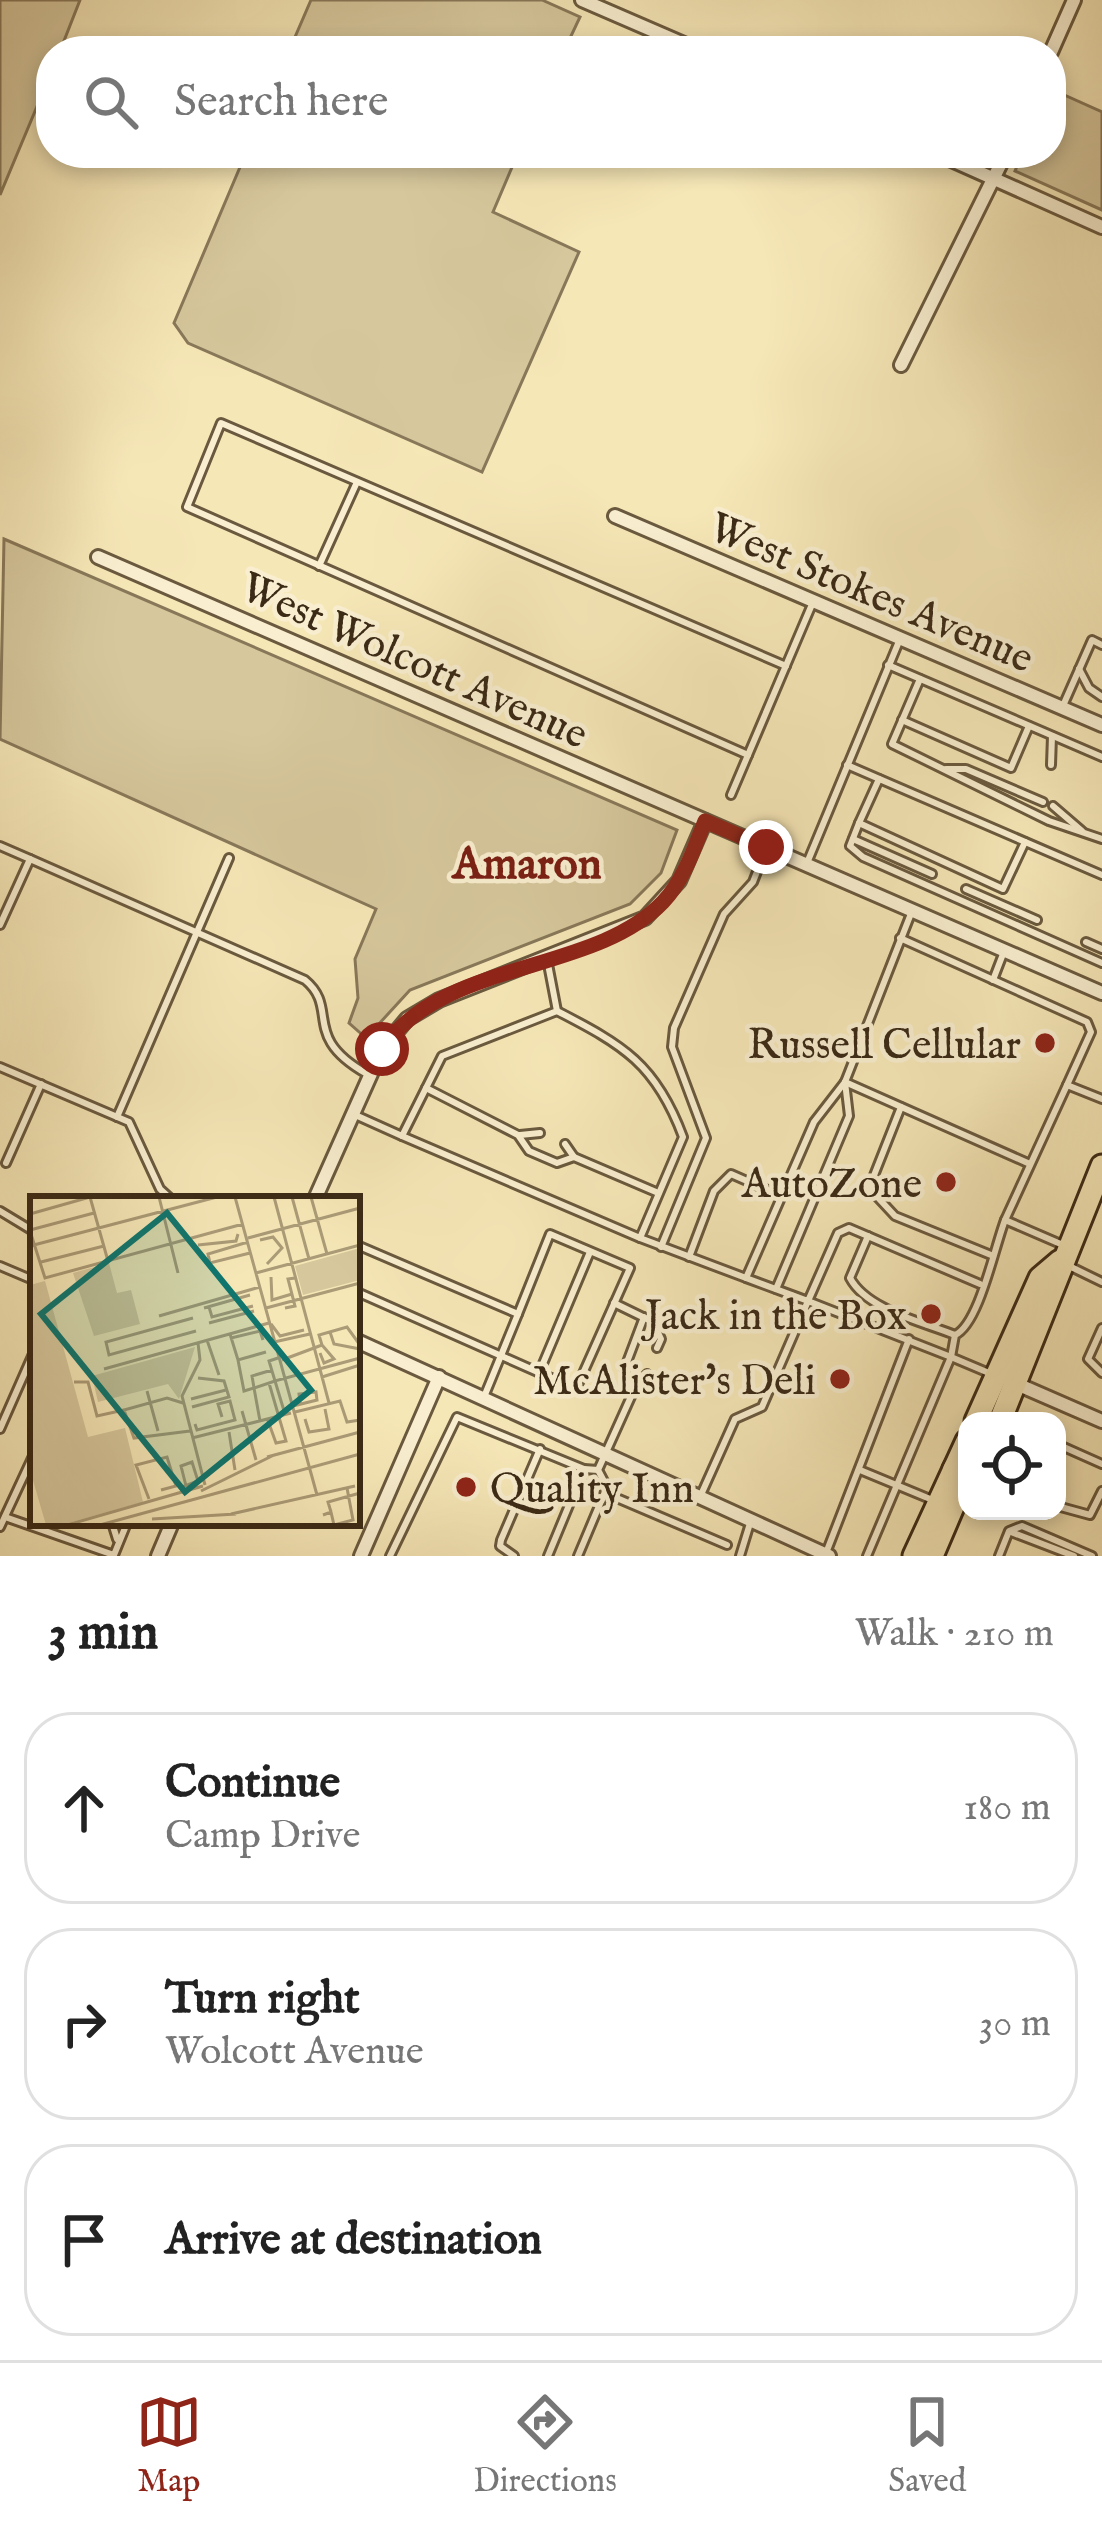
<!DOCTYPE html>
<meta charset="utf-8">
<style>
:root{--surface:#fff;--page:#f2f2f2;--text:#222;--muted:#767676;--line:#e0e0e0;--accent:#8f2418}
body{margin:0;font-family:"IM FELL English",serif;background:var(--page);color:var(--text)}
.controls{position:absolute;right:36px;bottom:36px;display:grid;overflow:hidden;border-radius:24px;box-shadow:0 6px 18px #0003}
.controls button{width:108px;height:108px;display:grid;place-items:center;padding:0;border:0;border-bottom:3px solid var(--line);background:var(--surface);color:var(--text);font:60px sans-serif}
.stop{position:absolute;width:36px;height:36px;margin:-27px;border:9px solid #8f2418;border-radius:50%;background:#fff}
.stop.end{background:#8f2418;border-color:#fff;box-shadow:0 3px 12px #0008}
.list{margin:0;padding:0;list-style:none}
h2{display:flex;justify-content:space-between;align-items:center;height:156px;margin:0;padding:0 48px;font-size:51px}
h2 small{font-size:39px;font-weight:400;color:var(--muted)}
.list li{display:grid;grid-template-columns:78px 1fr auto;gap:36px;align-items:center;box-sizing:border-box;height:192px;margin:0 24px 24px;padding:0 24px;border:3px solid var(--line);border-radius:48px}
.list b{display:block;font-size:45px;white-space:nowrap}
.list p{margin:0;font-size:39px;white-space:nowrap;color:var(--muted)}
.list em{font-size:39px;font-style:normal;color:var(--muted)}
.icon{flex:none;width:66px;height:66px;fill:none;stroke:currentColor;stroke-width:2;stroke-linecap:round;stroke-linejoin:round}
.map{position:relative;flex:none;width:1102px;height:1556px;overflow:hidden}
.search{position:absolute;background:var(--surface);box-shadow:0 6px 18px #0003;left:36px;right:36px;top:36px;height:132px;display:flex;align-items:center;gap:30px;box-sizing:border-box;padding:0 42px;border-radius:48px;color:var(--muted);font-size:45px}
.sheet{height:804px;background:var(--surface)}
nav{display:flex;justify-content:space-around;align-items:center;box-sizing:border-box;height:168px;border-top:3px solid var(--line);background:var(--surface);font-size:33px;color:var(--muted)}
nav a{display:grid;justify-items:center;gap:6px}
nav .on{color:var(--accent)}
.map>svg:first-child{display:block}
.green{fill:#d6c79c;stroke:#887859;stroke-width:3}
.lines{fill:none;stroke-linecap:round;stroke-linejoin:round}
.lane-casing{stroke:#6a593e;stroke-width:12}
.street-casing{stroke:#6a593e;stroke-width:18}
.highway-casing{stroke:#3b2a16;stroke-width:27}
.lane{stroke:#f9efd0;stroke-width:6}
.street{stroke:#f9efd0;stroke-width:12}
.highway{stroke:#f6e7b7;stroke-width:21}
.route{stroke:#8f2418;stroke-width:15}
.poi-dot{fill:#8f2418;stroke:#f9efd0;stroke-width:4.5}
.labels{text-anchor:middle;stroke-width:9;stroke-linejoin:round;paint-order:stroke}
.street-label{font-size:42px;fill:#3b2a16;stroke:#f9efd0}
.poi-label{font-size:42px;fill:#3b2a16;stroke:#f9efd0;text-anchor:end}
.neighbourhood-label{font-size:45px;font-weight:bold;fill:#7a1f14;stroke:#f9efd0}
.inset-road{fill:none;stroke:#ab9b77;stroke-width:3}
.view{fill:#0f766e;fill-opacity:0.15;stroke:#0f766e;stroke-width:6}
.inset-edge{fill:none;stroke:#3b2a16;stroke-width:6}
</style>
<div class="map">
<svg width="1102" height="1556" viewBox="0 0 1102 1556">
<rect width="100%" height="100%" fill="#f6e7b7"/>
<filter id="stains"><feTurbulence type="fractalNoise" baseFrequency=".00167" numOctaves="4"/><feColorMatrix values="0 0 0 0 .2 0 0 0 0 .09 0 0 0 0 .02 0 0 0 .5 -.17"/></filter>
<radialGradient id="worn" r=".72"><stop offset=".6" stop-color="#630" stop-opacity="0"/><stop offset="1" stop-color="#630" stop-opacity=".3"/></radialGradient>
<!-- green -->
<g class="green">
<path d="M0 0H80L60 51H51V73L0 195Z"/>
<path d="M311 0H542L580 17 564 51H289Z"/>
<path d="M1051 89 1102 112V210L1015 171 1023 153H1051Z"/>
<path d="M246 153H518L493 212 579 252 482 472 188 343 174 323Z"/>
<path d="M4 539 677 830 661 873 630 904 410 990 366 1038 349 1023 358 998 355 959 376 909 0 739Z"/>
</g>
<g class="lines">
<!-- lane casing -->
<g class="lane-casing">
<g id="lane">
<path d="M319 566 357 482"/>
<path d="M888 665 1102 757"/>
<path d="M1079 669 1089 688 1102 697"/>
<path d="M920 679 892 744 1049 821 1102 839"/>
<path d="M1062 708 1092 640 1102 645"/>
<path d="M902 720 1011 768 1029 726"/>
<path d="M748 755 187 507 221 423 786 666"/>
<path d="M847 765 1102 875"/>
<path d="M1051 765 1052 736"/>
<path d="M946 769H966L1043 802"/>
<path d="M879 779 859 823 1003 889 1025 842"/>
<path d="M731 795 813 602"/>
<path d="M1053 806 1082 831"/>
<path d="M859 823 850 846 863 857 1102 963"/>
<path d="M853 839 932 874"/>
<path d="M0 846 30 859"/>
<path d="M807 863 900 639"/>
<path d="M966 889 1037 920"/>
<path d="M912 911 845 1082 1030 1164"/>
<path d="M0 925 30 859 305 980C340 1009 300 1036 367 1074"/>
<path d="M900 938 1087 1022 1091 1032 1067 1085"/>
<path d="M1086 942 1102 949"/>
<path d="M993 980 1003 954"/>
<path d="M0 1067 129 1122 160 1189 171 1199"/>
<path d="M845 1082 814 1122 746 1278 808 1301 838 1233 849 1228 980 1284"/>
<path d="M426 1088 518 1135 529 1151 557 1163 574 1157 656 1192"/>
<path d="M901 1107 869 1188 895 1216 991 1255"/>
<path d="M353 1114 402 1136 442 1056 557 1011 547 959"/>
<path d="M117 1117 229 858"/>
<path d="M520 1135 540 1133"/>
<path d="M402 1136 640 1238 683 1137C656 1064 623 1045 557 1011"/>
<path d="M565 1144 574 1157"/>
<path d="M6 1163 41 1084"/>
<path d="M0 1211 33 1231"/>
<path d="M1005 1220 1067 1085 1102 1099"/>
<path d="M868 1236 850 1278C867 1310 923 1322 955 1335"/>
<path d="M640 1238 746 1278"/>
<path d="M357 1245 518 1314 484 1397"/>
<path d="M661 1247 706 1138 672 1047 674 1028 724 914 753 882 765 851"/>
<path d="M689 1257 714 1191 731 1174 781 1196"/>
<path d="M1067 1265 1102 1282"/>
<path d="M0 1266 33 1280"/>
<path d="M776 1289 849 1116 845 1082"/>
<path d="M357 1292 576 1389 630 1268 550 1234 518 1314"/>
<path d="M614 1303 653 1322 661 1339 657 1348"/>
<path d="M1102 1328 1088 1359 1102 1373"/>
<path d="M539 1373 590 1252"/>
<path d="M989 1373 951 1357 955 1335C979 1324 994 1249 1005 1220L1063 1245"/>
<path d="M634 1390 624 1370 644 1317"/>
<path d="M0 1429 33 1354"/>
<path d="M1057 1444 1102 1464"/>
<path d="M860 1470 935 1501"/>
<path d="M605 1493 727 1545"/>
<path d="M700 1497 735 1419 762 1407 808 1301 951 1357 867 1556"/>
<path d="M1057 1506 1090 1515 1102 1491"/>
<path d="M5 1517 114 1555 127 1523"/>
<path d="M112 1523 117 1539"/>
<path d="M0 1527 33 1456"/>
<path d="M1011 1532 1074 1556"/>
<path d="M826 1553 909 1339"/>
<path d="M390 1556 457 1417 584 1469"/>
<path d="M514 1556 500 1546 501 1540 540 1449"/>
<path d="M548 1556 584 1469 598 1470"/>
<path d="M578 1556 607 1487 598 1470 634 1390 647 1374"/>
<path d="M740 1556 751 1520"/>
<path d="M999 1556 1009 1531 1022 1526 1092 1556"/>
</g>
</g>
<!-- street casing -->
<g class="street-casing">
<g id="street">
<path d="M582 0 700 51"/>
<path d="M1051 52 1074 0"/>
<path d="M936 153 1102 227"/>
<path d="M901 365 1006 153"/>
<path d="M615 516 1102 725"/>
<path d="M98 557 1102 993"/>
<path d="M315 1199 382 1049 407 1019 439 1000 645 918 679 881 705 821"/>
<path d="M357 1341 829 1556"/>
<path d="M1010 1381 1102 1421"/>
<path d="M158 1556 172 1523"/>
<path d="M361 1556 439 1377"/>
</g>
</g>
<!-- highway casing -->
<g class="highway-casing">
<g id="highway">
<path d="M976 1421 1040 1278 1060 1261"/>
<path d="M1000 1421 1102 1166"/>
<path d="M914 1556 967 1441"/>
<path d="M932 1556 958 1495 954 1469"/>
</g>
</g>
<!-- lane -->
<use href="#lane" class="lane"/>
<!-- street -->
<use href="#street" class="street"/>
<!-- highway -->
<use href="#highway" class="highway"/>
</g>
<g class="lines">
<!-- route -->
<path class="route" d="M382 1049C443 959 593 975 663 902 684 880 694 849 705 821L766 847"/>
</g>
<!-- markers -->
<g class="poi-dot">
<circle cx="1045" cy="1043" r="12"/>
<circle cx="946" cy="1182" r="12"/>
<circle cx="931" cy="1314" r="12"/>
<circle cx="840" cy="1379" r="12"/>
<circle cx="466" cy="1487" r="12"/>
</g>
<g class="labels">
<!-- street labels -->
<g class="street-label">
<text transform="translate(872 591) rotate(23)" y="15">West Stokes Avenue</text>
<text transform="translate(415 659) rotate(24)" y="15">West Wolcott Avenue</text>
</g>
<!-- poi labels -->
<g class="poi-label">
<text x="1021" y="1058">Russell Cellular</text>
<text x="922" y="1197">AutoZone</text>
<text x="907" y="1329">Jack in the Box</text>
<text x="816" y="1394">McAlister's Deli</text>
<text x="490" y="1502" text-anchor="start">Quality Inn</text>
</g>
<!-- neighbourhood labels -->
<g class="neighbourhood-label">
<text x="527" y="878">Amaron</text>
</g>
</g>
<!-- overview -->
<g transform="translate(30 1196)">
<rect width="330" height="330" fill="#f6e7b7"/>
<path d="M330 52V84L273 99 265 70ZM79 67 87 97 101 94 110 128 64 140 43 77ZM15 85 58 241 95 232 113 306 31 329H16L0 274V89ZM165 151 149 203 138 188 68 206 62 180Z" fill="#d6c79c"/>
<path class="inset-road" d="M60 1 78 65M129 1 148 77M205 1 287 299M244 1 299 207M262 1 279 63M281 1 297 58M0 18 60 1M0 34 64 17M0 35 15 82 213 28M218 42 330 12M230 44 243 41 252 52 237 68M218 46 178 58 180 67 220 57M168 49 206 45 208 38M0 50 187 1M11 66 74 50M226 77 330 49M241 81 242 104 262 98M179 111 182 121 223 110M174 112 220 99M236 112 330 87M255 112 265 110 258 83 265 82M129 120 230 91M163 122 76 146 79 159 166 135M179 127 224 115M241 128 250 140 274 134M300 136 304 148 330 153M200 138 208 164 236 156M201 142 230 135 233 144M177 144 189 179M244 146 280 138M168 147 170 164 152 200 175 289M290 157 294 167 304 163 292 149M248 162 239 165 245 185 330 162M208 164 214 195 224 192 222 180 242 174M252 164 292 149 289 139 317 131 330 149M74 173 239 127M292 181 330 169M44 186H58L67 220 94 214M117 195 128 235M161 203 196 194M153 207 137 202 94 214 104 242 160 235M263 210 287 204 286 196 269 198 270 207M162 211 199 201 194 185 168 182M212 215 226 264M265 216 310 205 317 226 330 224M237 222 246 247 256 245 239 187M275 223 279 236 299 233 295 213M230 225 224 192 245 185 255 218M165 228 167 234 205 224 200 205 188 208 192 221M199 236 205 274M162 242 261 217M237 261 330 236M152 291 168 285 162 266 151 270 156 290M171 295 244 259M119 303 106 269 137 261 146 290 131 294M301 316 298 306 330 297M201 318 325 290M293 319 301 316 304 329 323 324 317 292M122 323 206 318M37 329 173 290M70 329 330 258"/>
<path class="view" d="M137 17 281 194 155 296 11 118Z"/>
<rect width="330" height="330" class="inset-edge"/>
</g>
<rect width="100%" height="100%" filter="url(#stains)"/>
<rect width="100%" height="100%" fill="url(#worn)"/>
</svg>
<div class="controls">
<button><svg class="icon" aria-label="locate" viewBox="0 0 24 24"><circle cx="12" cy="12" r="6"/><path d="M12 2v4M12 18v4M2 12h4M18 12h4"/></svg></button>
</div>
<div class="stop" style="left:382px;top:1049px"></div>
<div class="stop end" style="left:766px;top:847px"></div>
<div class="search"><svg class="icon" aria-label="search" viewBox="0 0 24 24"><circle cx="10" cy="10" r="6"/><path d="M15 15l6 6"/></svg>Search here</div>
</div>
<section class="sheet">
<h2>3 min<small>Walk · 210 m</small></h2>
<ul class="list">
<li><svg class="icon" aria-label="ahead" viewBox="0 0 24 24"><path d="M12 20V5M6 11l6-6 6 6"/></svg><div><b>Continue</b><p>Camp Drive</p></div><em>180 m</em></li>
<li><svg class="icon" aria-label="right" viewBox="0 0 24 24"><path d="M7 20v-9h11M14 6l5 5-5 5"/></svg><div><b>Turn right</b><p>Wolcott Avenue</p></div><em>30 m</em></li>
<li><svg class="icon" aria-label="arrive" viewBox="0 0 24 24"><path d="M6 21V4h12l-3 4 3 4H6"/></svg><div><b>Arrive at destination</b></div></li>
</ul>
</section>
<nav>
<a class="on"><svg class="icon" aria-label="map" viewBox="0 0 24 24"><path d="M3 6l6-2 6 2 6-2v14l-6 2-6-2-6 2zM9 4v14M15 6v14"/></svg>Map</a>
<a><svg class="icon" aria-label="directions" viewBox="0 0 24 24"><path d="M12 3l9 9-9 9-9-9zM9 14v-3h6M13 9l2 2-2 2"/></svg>Directions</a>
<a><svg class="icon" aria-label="saved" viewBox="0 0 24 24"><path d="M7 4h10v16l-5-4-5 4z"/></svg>Saved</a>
</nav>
